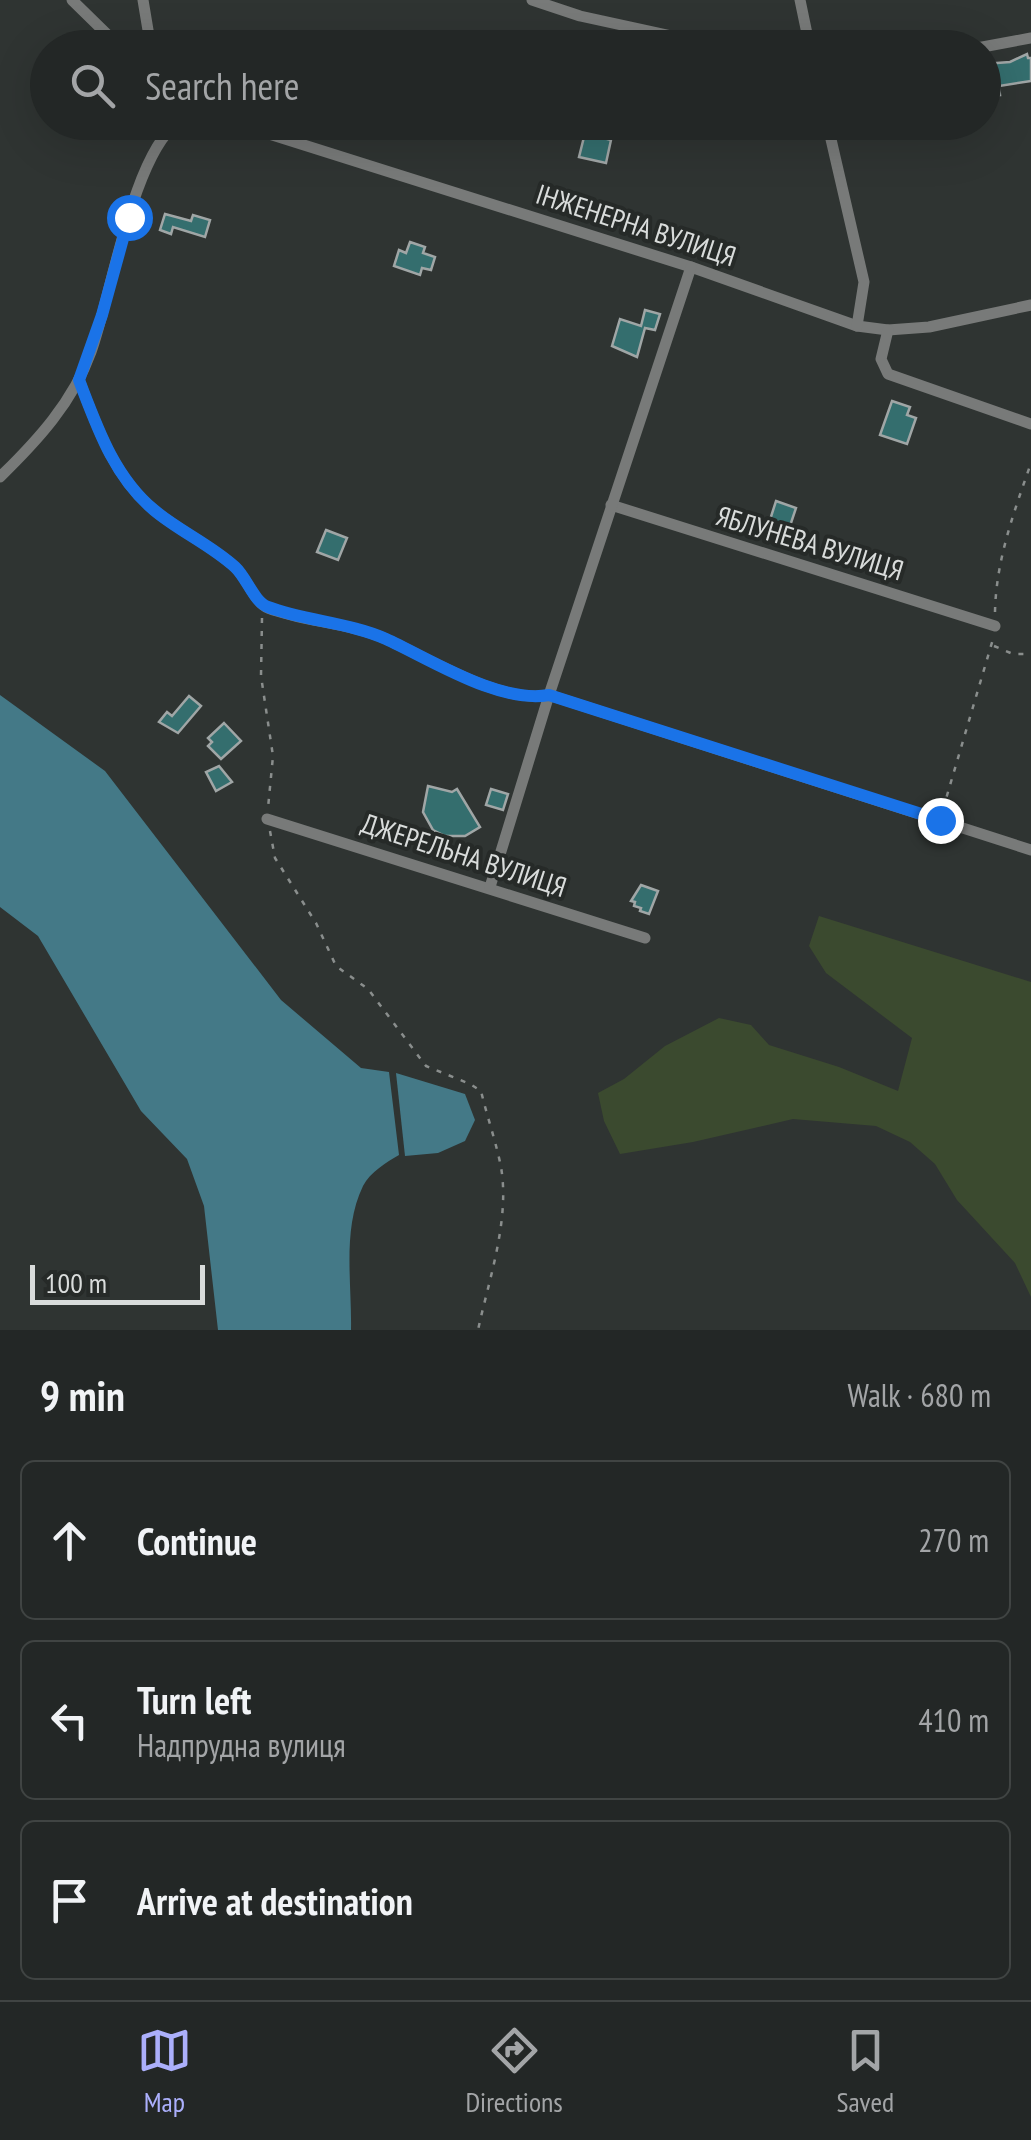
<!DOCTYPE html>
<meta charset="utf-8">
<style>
:root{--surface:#232726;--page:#2b2f2e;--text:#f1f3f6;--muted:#a3a5a7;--line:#404443;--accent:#abaffb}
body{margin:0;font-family:"PT Sans Narrow",sans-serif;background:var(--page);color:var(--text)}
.scale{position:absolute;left:30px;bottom:25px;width:175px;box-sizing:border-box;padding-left:10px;border:5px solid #d9dcdb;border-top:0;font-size:28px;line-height:35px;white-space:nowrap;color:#d9dcdb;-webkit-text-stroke:8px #262a28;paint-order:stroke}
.stop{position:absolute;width:30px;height:30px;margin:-22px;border:8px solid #1a73e8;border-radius:50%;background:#fff}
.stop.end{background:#1a73e8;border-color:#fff;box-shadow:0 2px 10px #0008}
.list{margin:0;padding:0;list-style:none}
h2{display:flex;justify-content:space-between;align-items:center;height:130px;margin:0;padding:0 40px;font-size:42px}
h2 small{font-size:32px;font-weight:400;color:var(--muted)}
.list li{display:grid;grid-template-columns:65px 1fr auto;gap:30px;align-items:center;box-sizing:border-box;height:160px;margin:0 20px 20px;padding:0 20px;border:2px solid var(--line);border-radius:15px}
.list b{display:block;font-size:38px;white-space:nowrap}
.list p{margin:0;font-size:32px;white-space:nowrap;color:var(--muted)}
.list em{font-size:32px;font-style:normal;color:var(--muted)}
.icon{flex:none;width:55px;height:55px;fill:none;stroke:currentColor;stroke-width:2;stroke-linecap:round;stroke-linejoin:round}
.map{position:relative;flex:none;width:1031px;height:1330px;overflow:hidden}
.search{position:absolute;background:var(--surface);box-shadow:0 10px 40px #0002;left:30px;right:30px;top:30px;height:110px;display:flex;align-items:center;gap:25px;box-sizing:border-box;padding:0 35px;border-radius:55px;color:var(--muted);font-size:38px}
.sheet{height:670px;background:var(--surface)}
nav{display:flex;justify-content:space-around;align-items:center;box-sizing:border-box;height:140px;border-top:2px solid var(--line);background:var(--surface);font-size:28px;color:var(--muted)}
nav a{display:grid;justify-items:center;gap:5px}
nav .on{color:var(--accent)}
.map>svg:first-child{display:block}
.green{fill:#3b4a2f}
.water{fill:#447987}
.building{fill:#346e6e;stroke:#a0a6a6;stroke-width:2.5}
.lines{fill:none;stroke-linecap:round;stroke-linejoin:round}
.path{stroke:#8a8e8d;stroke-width:2.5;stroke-dasharray:5 8;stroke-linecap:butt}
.minor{stroke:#787a79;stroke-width:11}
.route{stroke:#1a73e8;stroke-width:12}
.labels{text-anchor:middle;stroke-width:8;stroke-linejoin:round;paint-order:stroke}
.street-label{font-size:28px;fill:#d9dcdb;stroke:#262a28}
</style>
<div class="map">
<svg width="1031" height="1330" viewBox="0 0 1031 1330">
<rect width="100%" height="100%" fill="#2f3432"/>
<!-- green -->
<path class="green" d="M819 916 1031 982V1297L1015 1263 957 1200 935 1164 910 1142 876 1126 793 1119 693 1142 620 1154 604 1121 598 1093 624 1079 665 1046 719 1018 751 1025 769 1045 839 1067 898 1091 912 1038 826 973 809 946Z"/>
<!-- water -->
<g class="water">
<path d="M0 695 105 771 281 1000 361 1068 389 1072 399 1155C387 1162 370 1172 363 1186 342 1229 352 1284 351 1330H218L204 1206 187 1159 141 1111 38 936 0 907Z"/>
<path d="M396 1073 465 1094 475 1120 465 1141 438 1153 405 1156Z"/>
</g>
<!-- building -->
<g class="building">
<path d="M1027 54 1028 58H1031V81L999 86 1000 95 984 96V64L1010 62Z"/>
<path d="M457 122H484L480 137 455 130Z"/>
<path d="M585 133 611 140 606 163 579 157Z"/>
<path d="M165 214 191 221 193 215 210 220 205 237 173 227 171 234 160 230Z"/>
<path d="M410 242 425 247 423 253 435 257 431 270 422 268 420 275 394 266 399 250 406 253Z"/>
<path d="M645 310 660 314 655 330 645 328 637 357 612 346 620 319 641 326Z"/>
<path d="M892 401 910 407 907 415 916 418 907 444 880 435Z"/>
<path d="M776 501 796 508 789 529 769 523Z"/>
<path d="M326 530 347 538 338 560 317 552Z"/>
<path d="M189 696 201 706 178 733 159 722 167 712 172 716Z"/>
<path d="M224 723 241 741 221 759 208 746 212 742 208 738Z"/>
<path d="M219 766 232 782 216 791 206 772Z"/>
<path d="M428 786 452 792 457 789 480 827 465 836H445L433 830 423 812Z"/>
<path d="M491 789 508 794 503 810 486 805Z"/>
<path d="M641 885 658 891 649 914 640 911 641 908 634 906 635 902 631 901Z"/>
</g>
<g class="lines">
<!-- path -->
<g class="path">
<path d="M995 612C996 560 1014 512 1031 463"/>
<path d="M262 618 261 676 273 756 268 808"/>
<path d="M994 646 1013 654H1031"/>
<path d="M943 809 993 639"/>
<path d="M270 831 275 858 316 923 336 966 368 989 426 1066 470 1084 481 1091C487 1116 496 1142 501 1167 510 1220 489 1279 478 1330"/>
</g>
<!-- minor -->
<g class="minor">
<path d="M72 0 121 48"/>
<path d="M143 0 151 48"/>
<path d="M532 0 580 16 727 48"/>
<path d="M800 0 810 48"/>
<path d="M977 48 1031 38"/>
<path d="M231 122 691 267 857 326 888 330 929 327 1031 305"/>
<path d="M827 122 864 282 857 326"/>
<path d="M888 330 881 359 888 374 1031 424"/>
<path d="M79 380C97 427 114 477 154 510 179 531 211 545 235 567 247 578 254 602 268 608 305 622 351 623 386 639 430 659 500 704 549 695L1031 850"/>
<path d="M0 477C37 441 73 402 91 352 111 297 132 156 178 122"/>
<path d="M611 505 995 626"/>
<path d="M267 819 645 938"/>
<path d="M490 887 549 695 691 267"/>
</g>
</g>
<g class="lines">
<!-- route -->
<path class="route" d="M129 217 102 315 79 380C97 427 114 477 154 510 179 531 211 545 235 567 247 578 254 602 268 607 305 621 351 623 386 639 430 659 499 704 549 695L940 820"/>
</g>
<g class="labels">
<!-- street labels -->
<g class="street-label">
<text transform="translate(636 225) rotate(18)" y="10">ІНЖЕНЕРНА ВУЛИЦЯ</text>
<text transform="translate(810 543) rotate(17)" y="10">ЯБЛУНЕВА ВУЛИЦЯ</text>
<text transform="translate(464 855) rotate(18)" y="10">ДЖЕРЕЛЬНА ВУЛИЦЯ</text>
</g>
</g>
</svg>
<div class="scale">100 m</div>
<div class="stop" style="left:129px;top:217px"></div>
<div class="stop end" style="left:940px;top:820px"></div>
<div class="search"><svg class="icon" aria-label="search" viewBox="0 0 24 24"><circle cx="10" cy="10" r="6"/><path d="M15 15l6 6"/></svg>Search here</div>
</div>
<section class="sheet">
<h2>9 min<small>Walk · 680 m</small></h2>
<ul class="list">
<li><svg class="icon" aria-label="ahead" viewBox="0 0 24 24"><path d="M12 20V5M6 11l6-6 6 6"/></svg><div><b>Continue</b></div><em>270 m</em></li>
<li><svg class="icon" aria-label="left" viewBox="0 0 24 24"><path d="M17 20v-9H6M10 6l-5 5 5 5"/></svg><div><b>Turn left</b><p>Надпрудна вулиця</p></div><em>410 m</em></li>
<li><svg class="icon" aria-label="arrive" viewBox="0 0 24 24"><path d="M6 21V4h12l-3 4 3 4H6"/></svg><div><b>Arrive at destination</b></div></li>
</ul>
</section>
<nav>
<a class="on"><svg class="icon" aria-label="map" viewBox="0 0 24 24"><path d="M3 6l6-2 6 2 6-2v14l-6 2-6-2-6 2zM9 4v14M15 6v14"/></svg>Map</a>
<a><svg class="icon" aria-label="directions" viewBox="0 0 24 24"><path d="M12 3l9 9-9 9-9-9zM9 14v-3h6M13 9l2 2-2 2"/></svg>Directions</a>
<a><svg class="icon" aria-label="saved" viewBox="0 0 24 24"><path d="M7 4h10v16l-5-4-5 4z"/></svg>Saved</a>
</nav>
